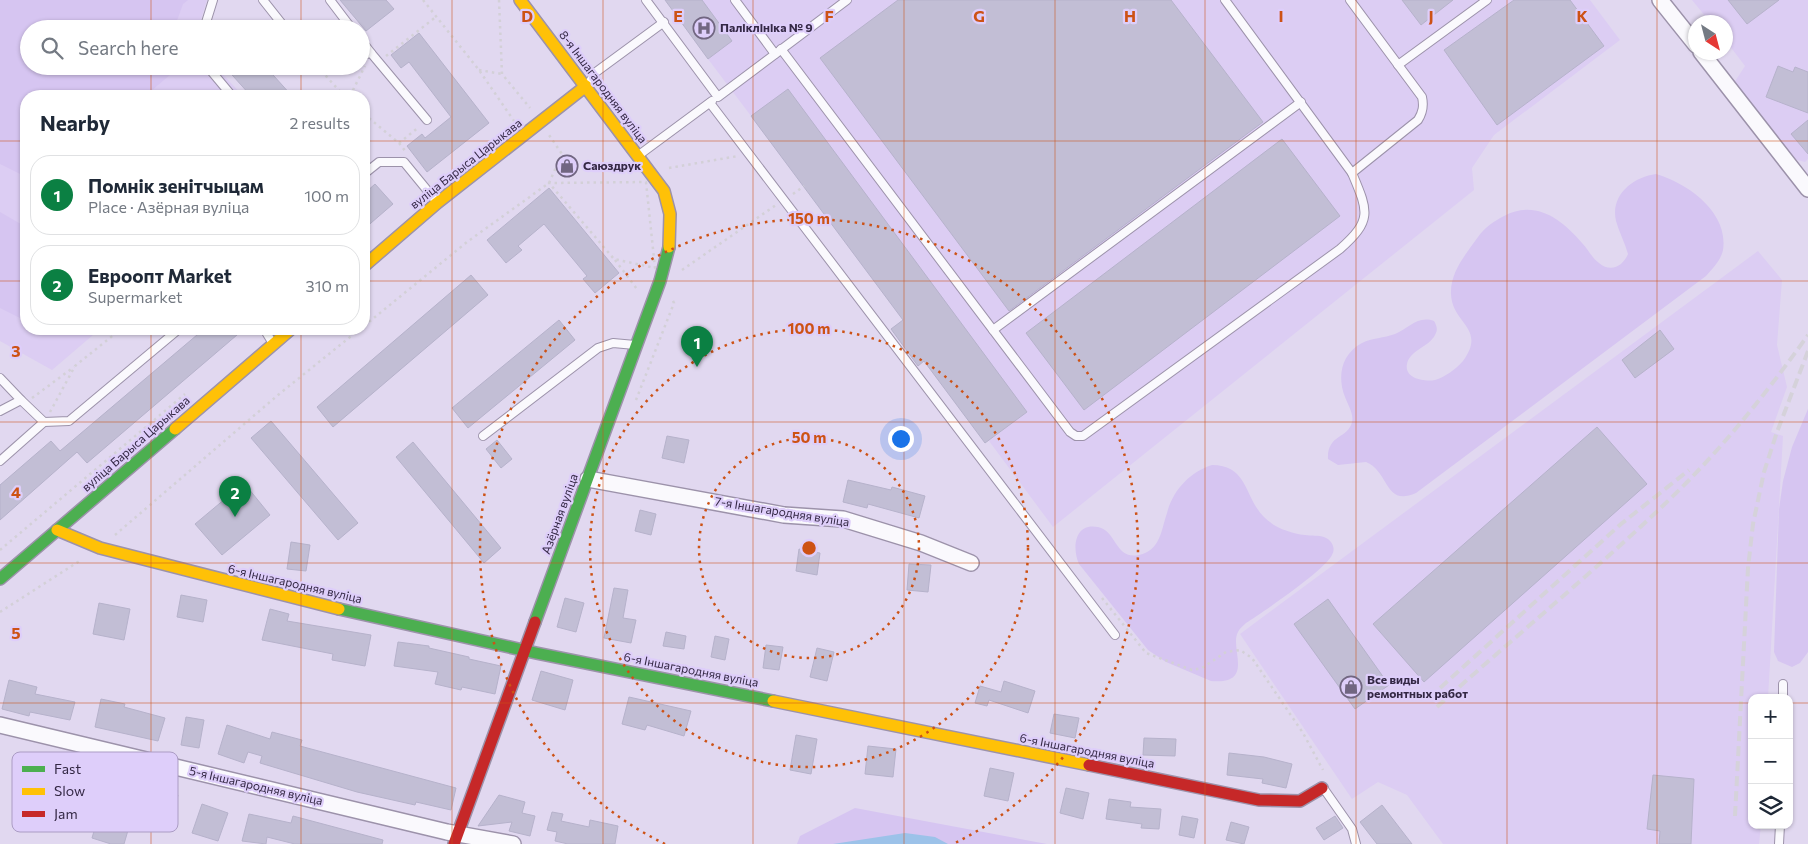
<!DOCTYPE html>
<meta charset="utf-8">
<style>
:root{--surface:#fff;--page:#f6f6f7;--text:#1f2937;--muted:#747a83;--line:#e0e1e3;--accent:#0b8043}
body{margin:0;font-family:Commissioner,sans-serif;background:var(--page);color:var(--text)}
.controls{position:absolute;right:15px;bottom:15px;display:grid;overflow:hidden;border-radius:10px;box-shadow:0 1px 4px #0004}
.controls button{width:45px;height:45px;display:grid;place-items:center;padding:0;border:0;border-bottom:1px solid var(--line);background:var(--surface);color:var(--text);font:25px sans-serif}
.compass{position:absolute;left:1688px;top:15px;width:45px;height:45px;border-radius:50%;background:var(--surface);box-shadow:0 1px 4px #0004;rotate:144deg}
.you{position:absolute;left:900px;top:438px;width:18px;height:18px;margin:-12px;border:4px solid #fff;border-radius:50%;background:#1a73e8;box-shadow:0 0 0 8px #1a73e833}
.badge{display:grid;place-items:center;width:32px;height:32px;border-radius:50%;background:var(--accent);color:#fff;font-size:16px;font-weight:700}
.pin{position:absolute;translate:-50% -41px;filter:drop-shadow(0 1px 2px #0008)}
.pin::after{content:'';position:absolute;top:26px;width:18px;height:15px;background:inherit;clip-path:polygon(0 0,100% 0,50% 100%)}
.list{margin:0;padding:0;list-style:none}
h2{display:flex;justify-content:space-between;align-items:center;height:65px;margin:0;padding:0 20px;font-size:21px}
h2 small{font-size:16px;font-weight:400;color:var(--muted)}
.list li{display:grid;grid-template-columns:32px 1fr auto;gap:15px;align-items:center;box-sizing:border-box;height:80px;margin:0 10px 10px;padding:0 10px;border:1px solid var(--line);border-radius:20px}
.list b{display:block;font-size:19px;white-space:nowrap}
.list p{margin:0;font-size:16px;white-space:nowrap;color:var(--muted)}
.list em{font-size:16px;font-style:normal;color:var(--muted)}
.icon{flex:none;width:28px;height:28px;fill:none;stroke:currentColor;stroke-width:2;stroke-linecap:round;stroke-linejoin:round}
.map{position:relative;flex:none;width:1808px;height:844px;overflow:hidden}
.search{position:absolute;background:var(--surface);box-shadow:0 1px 4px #0004;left:20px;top:20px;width:350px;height:55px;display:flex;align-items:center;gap:12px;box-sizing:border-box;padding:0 18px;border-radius:28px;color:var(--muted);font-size:19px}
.panel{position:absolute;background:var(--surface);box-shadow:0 1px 4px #0004;left:20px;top:90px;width:350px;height:245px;border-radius:20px}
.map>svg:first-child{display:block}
.built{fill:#dccdf3}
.green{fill:#d6c5f1}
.water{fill:#9cc2e9}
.building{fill:#c2bed5;stroke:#b6b2cb}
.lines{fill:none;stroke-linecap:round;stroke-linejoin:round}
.lane-casing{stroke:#9c92aa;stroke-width:10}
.street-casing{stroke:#9c92aa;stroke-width:18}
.fast-casing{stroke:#9c92aa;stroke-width:14}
.slow-casing{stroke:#9c92aa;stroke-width:14}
.jam-casing{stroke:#9c92aa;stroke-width:14}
.path{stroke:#d3d0d7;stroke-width:2.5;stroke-dasharray:2.5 4;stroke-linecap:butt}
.lane{stroke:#faf9fd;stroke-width:8}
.street{stroke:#faf9fd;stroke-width:15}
.fast{stroke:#4caf50;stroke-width:11}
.slow{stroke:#ffc107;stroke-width:11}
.jam{stroke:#c62828;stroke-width:11}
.rail{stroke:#d5d2da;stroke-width:4;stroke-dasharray:10 5;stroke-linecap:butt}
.grid{fill:none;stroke:#cd5215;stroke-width:1;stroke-opacity:0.55}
.ring{fill:none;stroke:#cd5215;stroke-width:2.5;stroke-dasharray:2.5 5}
.labels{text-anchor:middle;stroke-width:4.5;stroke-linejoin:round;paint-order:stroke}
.poi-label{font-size:12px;font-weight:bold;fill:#342845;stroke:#decefa;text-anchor:start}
.street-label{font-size:12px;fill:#342845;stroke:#decefa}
.key{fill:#decefa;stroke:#ab9cc4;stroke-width:1}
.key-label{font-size:14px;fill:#342845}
.grid-label{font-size:16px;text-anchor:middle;font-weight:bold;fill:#cd5215;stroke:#decefa;stroke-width:4.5;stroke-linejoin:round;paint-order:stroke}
.centre{fill:#cd5215;stroke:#decefa;stroke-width:2.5}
.ring-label{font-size:15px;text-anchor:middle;font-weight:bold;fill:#cd5215;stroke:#decefa;stroke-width:4.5;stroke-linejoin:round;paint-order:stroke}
</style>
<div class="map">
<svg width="1808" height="844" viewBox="0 0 1808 844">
<rect width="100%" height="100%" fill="#e1d8f0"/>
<!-- built -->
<g class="built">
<path d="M0 0H207L198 29H29V66H215L243 96H26V329H100L52 370 0 341Z"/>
<path d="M702 0H1590L1620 40 1494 135 1472 168 1474 190 1053 527 989 441 1027 412 751 116 708 59 732 41Z"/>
<path d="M1692 0H1808V159L1805 162 1786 157 1732 86 1745 66 1726 41V22H1710Z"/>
<path d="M1758 251 1782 280 1777 345 1787 387 1771 432 1783 436 1768 698H1752V825H1761L1759 844H1443L1407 795 1378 782 1352 799 1240 634Z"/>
</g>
<!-- green -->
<g class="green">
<path d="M0 0H188L183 4 174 29H29V66H177V69L145 96H26V177L0 164Z"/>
<path d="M1656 174C1687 183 1729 212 1723 250 1721 260 1713 268 1706 276L1416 493C1384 507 1390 472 1366 462L1338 465 1328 459C1327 434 1348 439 1352 422 1354 414 1348 405 1345 397 1337 377 1341 354 1362 343 1372 338 1384 338 1395 334 1409 328 1418 315 1434 321 1437 326 1438 330 1435 335 1429 347 1410 350 1407 364 1404 379 1425 382 1435 380 1445 377 1456 369 1463 361 1487 328 1452 324 1451 294 1450 272 1466 254 1478 237 1484 228 1494 221 1504 216 1535 199 1562 219 1582 243 1588 249 1592 258 1599 263 1611 273 1623 266 1628 254 1625 243 1619 232 1616 221 1610 195 1633 177 1656 174Z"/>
<path d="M0 212 26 227V321L0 308Z"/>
<path d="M1808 409V652L1800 663 1792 667 1778 661 1774 652 1779 509 1783 481 1792 447Z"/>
<path d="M1212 465C1248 465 1244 497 1264 517 1275 528 1290 533 1305 535 1311 536 1319 535 1324 537 1332 540 1336 548 1332 555 1326 569 1262 613 1246 623 1243 626 1239 629 1238 632 1229 648 1256 685 1211 681L1166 662 1148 650 1079 564C1072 549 1074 522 1098 527 1117 531 1115 560 1139 555 1161 550 1161 530 1167 513 1173 490 1190 472 1212 465Z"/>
<path d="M855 808 1047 844H797L800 836Z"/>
</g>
<!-- water -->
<path class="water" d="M905 833 935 837 948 844H833Z"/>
<!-- building -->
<g class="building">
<path d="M340 0H386L394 9 366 31Z"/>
<path d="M665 0H702L732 41 708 59Z"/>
<path d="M898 0H1171L1263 122 1009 311 820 58Z"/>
<path d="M1402 0H1453L1421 25Z"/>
<path d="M1514 0H1570L1604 46 1497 125 1444 50Z"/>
<path d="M1728 0H1779L1747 24Z"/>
<path d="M419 33 489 123 427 172 407 146 422 134 425 138 451 117 409 62 401 68 391 55Z"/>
<path d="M224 66H265L292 96H251Z"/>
<path d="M1778 66 1793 72 1795 67 1808 72V113L1766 97Z"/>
<path d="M788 89 1027 412 985 443 924 361 918 366 891 329 903 320 751 116Z"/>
<path d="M1808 120V154L1791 134Z"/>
<path d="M1282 139 1340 216 1084 410 1026 333Z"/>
<path d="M375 184 393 204 364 229V194Z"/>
<path d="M549 188 619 273 595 293 583 279 587 276 544 224 518 246 522 250 506 263 487 240Z"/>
<path d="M471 275 488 295 333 427 317 407Z"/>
<path d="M559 320 575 340 468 428 452 408Z"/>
<path d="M204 329H244L87 463 77 452 0 520V485L51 441 60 451Z"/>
<path d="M1660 330 1674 349 1635 378 1622 360Z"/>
<path d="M271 421 358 523 338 540 251 438Z"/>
<path d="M1597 427 1647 484 1424 682 1373 624Z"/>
<path d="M667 436 689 440 684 463 662 458Z"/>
<path d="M497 440 512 459 501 468 486 449Z"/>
<path d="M413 442 501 548 484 563 396 457Z"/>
<path d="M848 480 891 490 892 487 925 496 919 518 868 504 867 508 843 502Z"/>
<path d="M244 483 270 515 222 555 195 524Z"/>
<path d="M640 510 656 514 651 535 635 531Z"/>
<path d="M291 542 310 545 306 571 287 569Z"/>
<path d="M799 549 820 553 817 575 796 571Z"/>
<path d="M909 564 931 565 928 592 907 590Z"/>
<path d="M614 588 628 590 623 618 636 620 631 643 604 638Z"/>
<path d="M181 595 207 600 203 622 177 617Z"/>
<path d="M565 598 584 603 576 632 557 627Z"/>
<path d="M1328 599 1389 685 1355 709 1294 624Z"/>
<path d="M99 603 130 609 124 640 93 634Z"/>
<path d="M270 609 289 614 287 621 371 635 365 666 332 660 333 654 262 640Z"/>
<path d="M666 632 686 636 684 649 663 646Z"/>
<path d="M715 636 729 639 725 660 711 657Z"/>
<path d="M398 642 429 646V648L469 657V659L501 666 495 694 462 687 461 690 435 684 438 672 394 666Z"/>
<path d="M766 645 783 647 779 670 763 668Z"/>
<path d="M817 648 834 652 827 681 810 677Z"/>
<path d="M541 671 573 680 565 710 532 700Z"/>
<path d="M9 680 37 687 35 694 75 702 70 720 30 712 29 716 2 709Z"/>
<path d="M1004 681 1035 691 1028 713 989 700 987 706 975 703 980 686 1001 692Z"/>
<path d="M629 697 691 711 684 736 647 725 645 730 622 724Z"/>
<path d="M101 699 125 704 124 707 165 718 158 741 95 727Z"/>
<path d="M1054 714 1079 718 1075 738 1050 733Z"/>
<path d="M186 717 204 720 199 748 181 745Z"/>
<path d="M227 725 270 739 272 732 302 740 300 746 456 788 451 810 416 802 415 805 357 792 260 763 262 756 248 752 244 763 218 754Z"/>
<path d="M796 735 817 739 811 774 790 770Z"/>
<path d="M1144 738 1176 739 1175 756 1143 755Z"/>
<path d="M868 746 896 749 893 777 865 774Z"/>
<path d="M1229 753 1264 757 1292 764 1286 788 1262 783 1263 779 1227 775Z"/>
<path d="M990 768 1014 773 1008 801 984 796Z"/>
<path d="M1653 775 1694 779 1691 844H1659L1660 831 1647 829Z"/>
<path d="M1066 788 1089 793 1083 819 1060 813Z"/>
<path d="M157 790 178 795 172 818 151 813Z"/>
<path d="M499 795 525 802 522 813 535 816 530 836 509 831 512 822 478 826Z"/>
<path d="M1109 799 1131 802 1130 807 1161 809 1159 829 1141 828 1142 824 1106 819Z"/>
<path d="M202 804 228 813 218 841 192 833Z"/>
<path d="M1382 805 1412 844H1377L1360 822Z"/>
<path d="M100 811 131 820 124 844H111L92 838Z"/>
<path d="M552 812 563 814 561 821 589 827 590 820 618 826 615 844H568L555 841 557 832 547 830Z"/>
<path d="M249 814 291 823 293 816 383 840 382 844H295L267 837 266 844 242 841Z"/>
<path d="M1182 816 1198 819 1194 838 1179 835Z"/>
<path d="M1335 816 1343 828 1324 840 1316 828Z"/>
<path d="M1231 822 1249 827 1244 844 1226 840Z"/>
</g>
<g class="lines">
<!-- lane casing -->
<g class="lane-casing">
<g id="lane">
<path d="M263 0 286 29"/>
<path d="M330 0 352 29"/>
<path d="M646 0 718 97 847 0"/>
<path d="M735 0 775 54"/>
<path d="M1225 0 1352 173"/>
<path d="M204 29 213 0"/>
<path d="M361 40 371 53"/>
<path d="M781 49 1070 432 1076 436H1083L1340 249C1373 220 1368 211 1352 173L1418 120C1423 112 1424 106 1422 97L1350 0"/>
<path d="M361 55 371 53 427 120"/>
<path d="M1398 65 1487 0"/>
<path d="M207 66 232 96"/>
<path d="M587 86 596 72 664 22"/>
<path d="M710 103 1115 635"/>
<path d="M639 155 712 101"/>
<path d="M364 174 379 162H404L436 201"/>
<path d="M264 329 272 342"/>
<path d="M993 330 1301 102"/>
<path d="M0 378 21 400"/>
<path d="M0 411 21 400 44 422"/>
<path d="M483 436 598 348 613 343 635 345"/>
<path d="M0 461 44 422 69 421 179 329"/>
<path d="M1783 698V684"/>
<path d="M1324 789 1352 829 1356 844"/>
<path d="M1779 844 1780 825"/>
</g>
</g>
<!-- street casing -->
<g class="street-casing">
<g id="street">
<path d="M1660 0 1696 45"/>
<path d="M1701 52 1808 189"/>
<path d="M588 479 784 515 843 519 921 543 971 563"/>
<path d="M0 725 447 832 513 844"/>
</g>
</g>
<!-- fast casing -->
<g class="fast-casing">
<g id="fast">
<path d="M0 579 175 429"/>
<path d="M339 609 536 653 773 701"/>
<path d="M535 622 660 281 669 247"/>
</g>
</g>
<!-- slow casing -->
<g class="slow-casing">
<g id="slow">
<path d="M520 0 664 191 670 214 669 247"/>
<path d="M364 266 437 203 586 86"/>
<path d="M175 429 291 329"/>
<path d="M57 530 100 548 339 609"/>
<path d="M773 701 1089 765"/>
</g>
</g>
<!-- jam casing -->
<g class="jam-casing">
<g id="jam">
<path d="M1089 765 1259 800 1300 801 1322 788"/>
<path d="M454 844 535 622"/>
</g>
</g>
<!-- path -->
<g class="path">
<path d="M423 0 479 70 514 121"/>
<path d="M499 0 502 74 530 108"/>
<path d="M386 56 437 16"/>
<path d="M317 66 344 96"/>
<path d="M479 70 502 74"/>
<path d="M350 96 365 66"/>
<path d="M364 114 399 143 406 152"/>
<path d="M364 122 369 118"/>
<path d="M399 143 419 127"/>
<path d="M669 168 738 156"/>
<path d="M646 182 655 268 614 259 549 183Z"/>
<path d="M793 194 804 186"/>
<path d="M615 260 637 289"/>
<path d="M682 270 776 205"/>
<path d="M364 326 467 242 549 183 562 154 549 135"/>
<path d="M32 398 74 367"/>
<path d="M636 400 674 303 672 299"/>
<path d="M50 412 75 366 121 329"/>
<path d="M115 535 278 395 360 329"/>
<path d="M0 550 185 394"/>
<path d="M1102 598 1146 653 1192 670 1202 668 1226 652 1240 650 1252 658 1303 733 1323 770"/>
<path d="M0 612 81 560"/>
</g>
<!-- lane -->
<use href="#lane" class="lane"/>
<!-- street -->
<use href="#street" class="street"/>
<!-- fast -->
<use href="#fast" class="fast"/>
<!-- slow -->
<use href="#slow" class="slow"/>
<!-- jam -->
<use href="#jam" class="jam"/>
<!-- rail -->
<g class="rail">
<path d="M1429 698 1621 524 1689 470"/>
<path d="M1437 707C1513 638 1595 571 1669 500 1721 450 1766 394 1808 335"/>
<path d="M1735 816 1748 568 1753 524 1764 472 1777 432 1808 351"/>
</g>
</g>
<!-- grid -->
<path class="grid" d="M151 0V29M301 0V29M452 0V844M603 0V844M753 0V844M904 0V844M1055 0V844M1205 0V844M1356 0V844M1507 0V844M1657 0V844M151 66V96M301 66V96M0 141H26M364 141H1808M0 281H26M364 281H1808M151 329V844M301 329V844M0 422H1808M0 563H1808M0 703H1752M1789 703H1808"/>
<!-- distance rings -->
<g class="ring">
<circle cx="809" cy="548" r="110"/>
<circle cx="809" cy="548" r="219"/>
<path d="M665 844A329 329 0 1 1 953 844"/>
</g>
<!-- icons -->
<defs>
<g id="hospital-ring" transform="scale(1.125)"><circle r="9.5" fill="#decefa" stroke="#716681" stroke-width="1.5"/><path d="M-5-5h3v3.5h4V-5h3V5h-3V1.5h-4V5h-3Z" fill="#716681"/></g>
<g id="shop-ring" transform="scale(1.125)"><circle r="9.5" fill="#decefa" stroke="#716681" stroke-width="1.5"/><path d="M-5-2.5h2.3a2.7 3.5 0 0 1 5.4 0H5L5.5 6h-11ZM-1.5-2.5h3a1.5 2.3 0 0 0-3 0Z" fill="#716681"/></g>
</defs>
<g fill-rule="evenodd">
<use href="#hospital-ring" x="704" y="28"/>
<use href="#shop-ring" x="567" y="166"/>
<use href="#shop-ring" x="1351" y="687"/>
</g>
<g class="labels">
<!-- poi labels -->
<g class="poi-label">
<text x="720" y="32">Паліклініка № 9</text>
<text x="583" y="170">Саюздрук</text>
<text x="1367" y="684">Все виды<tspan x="1367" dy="14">ремонтных работ</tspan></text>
</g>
<!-- street labels -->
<g class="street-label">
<text transform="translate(603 87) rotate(53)" y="4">8-я Іншагародняя вуліца</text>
<text transform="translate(466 164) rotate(-38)" y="4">вуліца Барыса Царыкава</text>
<text transform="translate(136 444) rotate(-41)" y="4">вуліца Барыса Царыкава</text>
<text transform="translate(782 512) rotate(9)" y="4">7-я Іншагародняя вуліца</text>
<text transform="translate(560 514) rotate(-70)" y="4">Азёрная вуліца</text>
<text transform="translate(295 584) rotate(13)" y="4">6-я Іншагародняя вуліца</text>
<text transform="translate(691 670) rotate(11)" y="4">6-я Іншагародняя вуліца</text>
<text transform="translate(1087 751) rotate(11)" y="4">6-я Іншагародняя вуліца</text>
<text transform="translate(256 786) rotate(13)" y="4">5-я Іншагародняя вуліца</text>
</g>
</g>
<!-- legend -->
<rect x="12" y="752" width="166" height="80" rx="8" class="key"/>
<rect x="22" y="766" width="23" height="6" fill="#4caf50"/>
<rect x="22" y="788" width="23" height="7" fill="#ffc107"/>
<rect x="22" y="811" width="23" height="6" fill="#c62828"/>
<g class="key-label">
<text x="54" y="774">Fast</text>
<text x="54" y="796">Slow</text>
<text x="54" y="819">Jam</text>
</g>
<g class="grid-label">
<text x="527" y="22">D</text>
<text x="678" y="22">E</text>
<text x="829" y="22">F</text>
<text x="979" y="22">G</text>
<text x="1130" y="22">H</text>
<text x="1281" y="22">I</text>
<text x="1431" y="22">J</text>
<text x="1582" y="22">K</text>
<text x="16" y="357">3</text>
<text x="16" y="498">4</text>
<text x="16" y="639">5</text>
</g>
<circle cx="809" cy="548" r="8" class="centre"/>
<g class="ring-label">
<text x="809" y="224">150 m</text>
<text x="809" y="334">100 m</text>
<text x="809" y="443">50 m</text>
</g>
</svg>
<div class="controls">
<button>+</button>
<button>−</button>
<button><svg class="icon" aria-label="layers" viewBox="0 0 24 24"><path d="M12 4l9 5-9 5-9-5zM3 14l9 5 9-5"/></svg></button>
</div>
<svg class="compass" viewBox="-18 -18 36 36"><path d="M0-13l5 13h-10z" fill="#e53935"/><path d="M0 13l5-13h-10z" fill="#747a83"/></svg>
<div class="you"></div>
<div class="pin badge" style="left:697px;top:367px">1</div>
<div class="pin badge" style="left:235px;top:517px">2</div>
<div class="search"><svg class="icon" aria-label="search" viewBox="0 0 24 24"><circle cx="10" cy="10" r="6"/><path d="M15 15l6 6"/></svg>Search here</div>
<section class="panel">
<h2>Nearby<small>2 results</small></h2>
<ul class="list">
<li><span class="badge">1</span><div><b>Помнік зенітчыцам</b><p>Place · Азёрная вуліца</p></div><em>100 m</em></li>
<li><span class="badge">2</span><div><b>Евроопт Market</b><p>Supermarket</p></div><em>310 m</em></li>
</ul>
</section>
</div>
